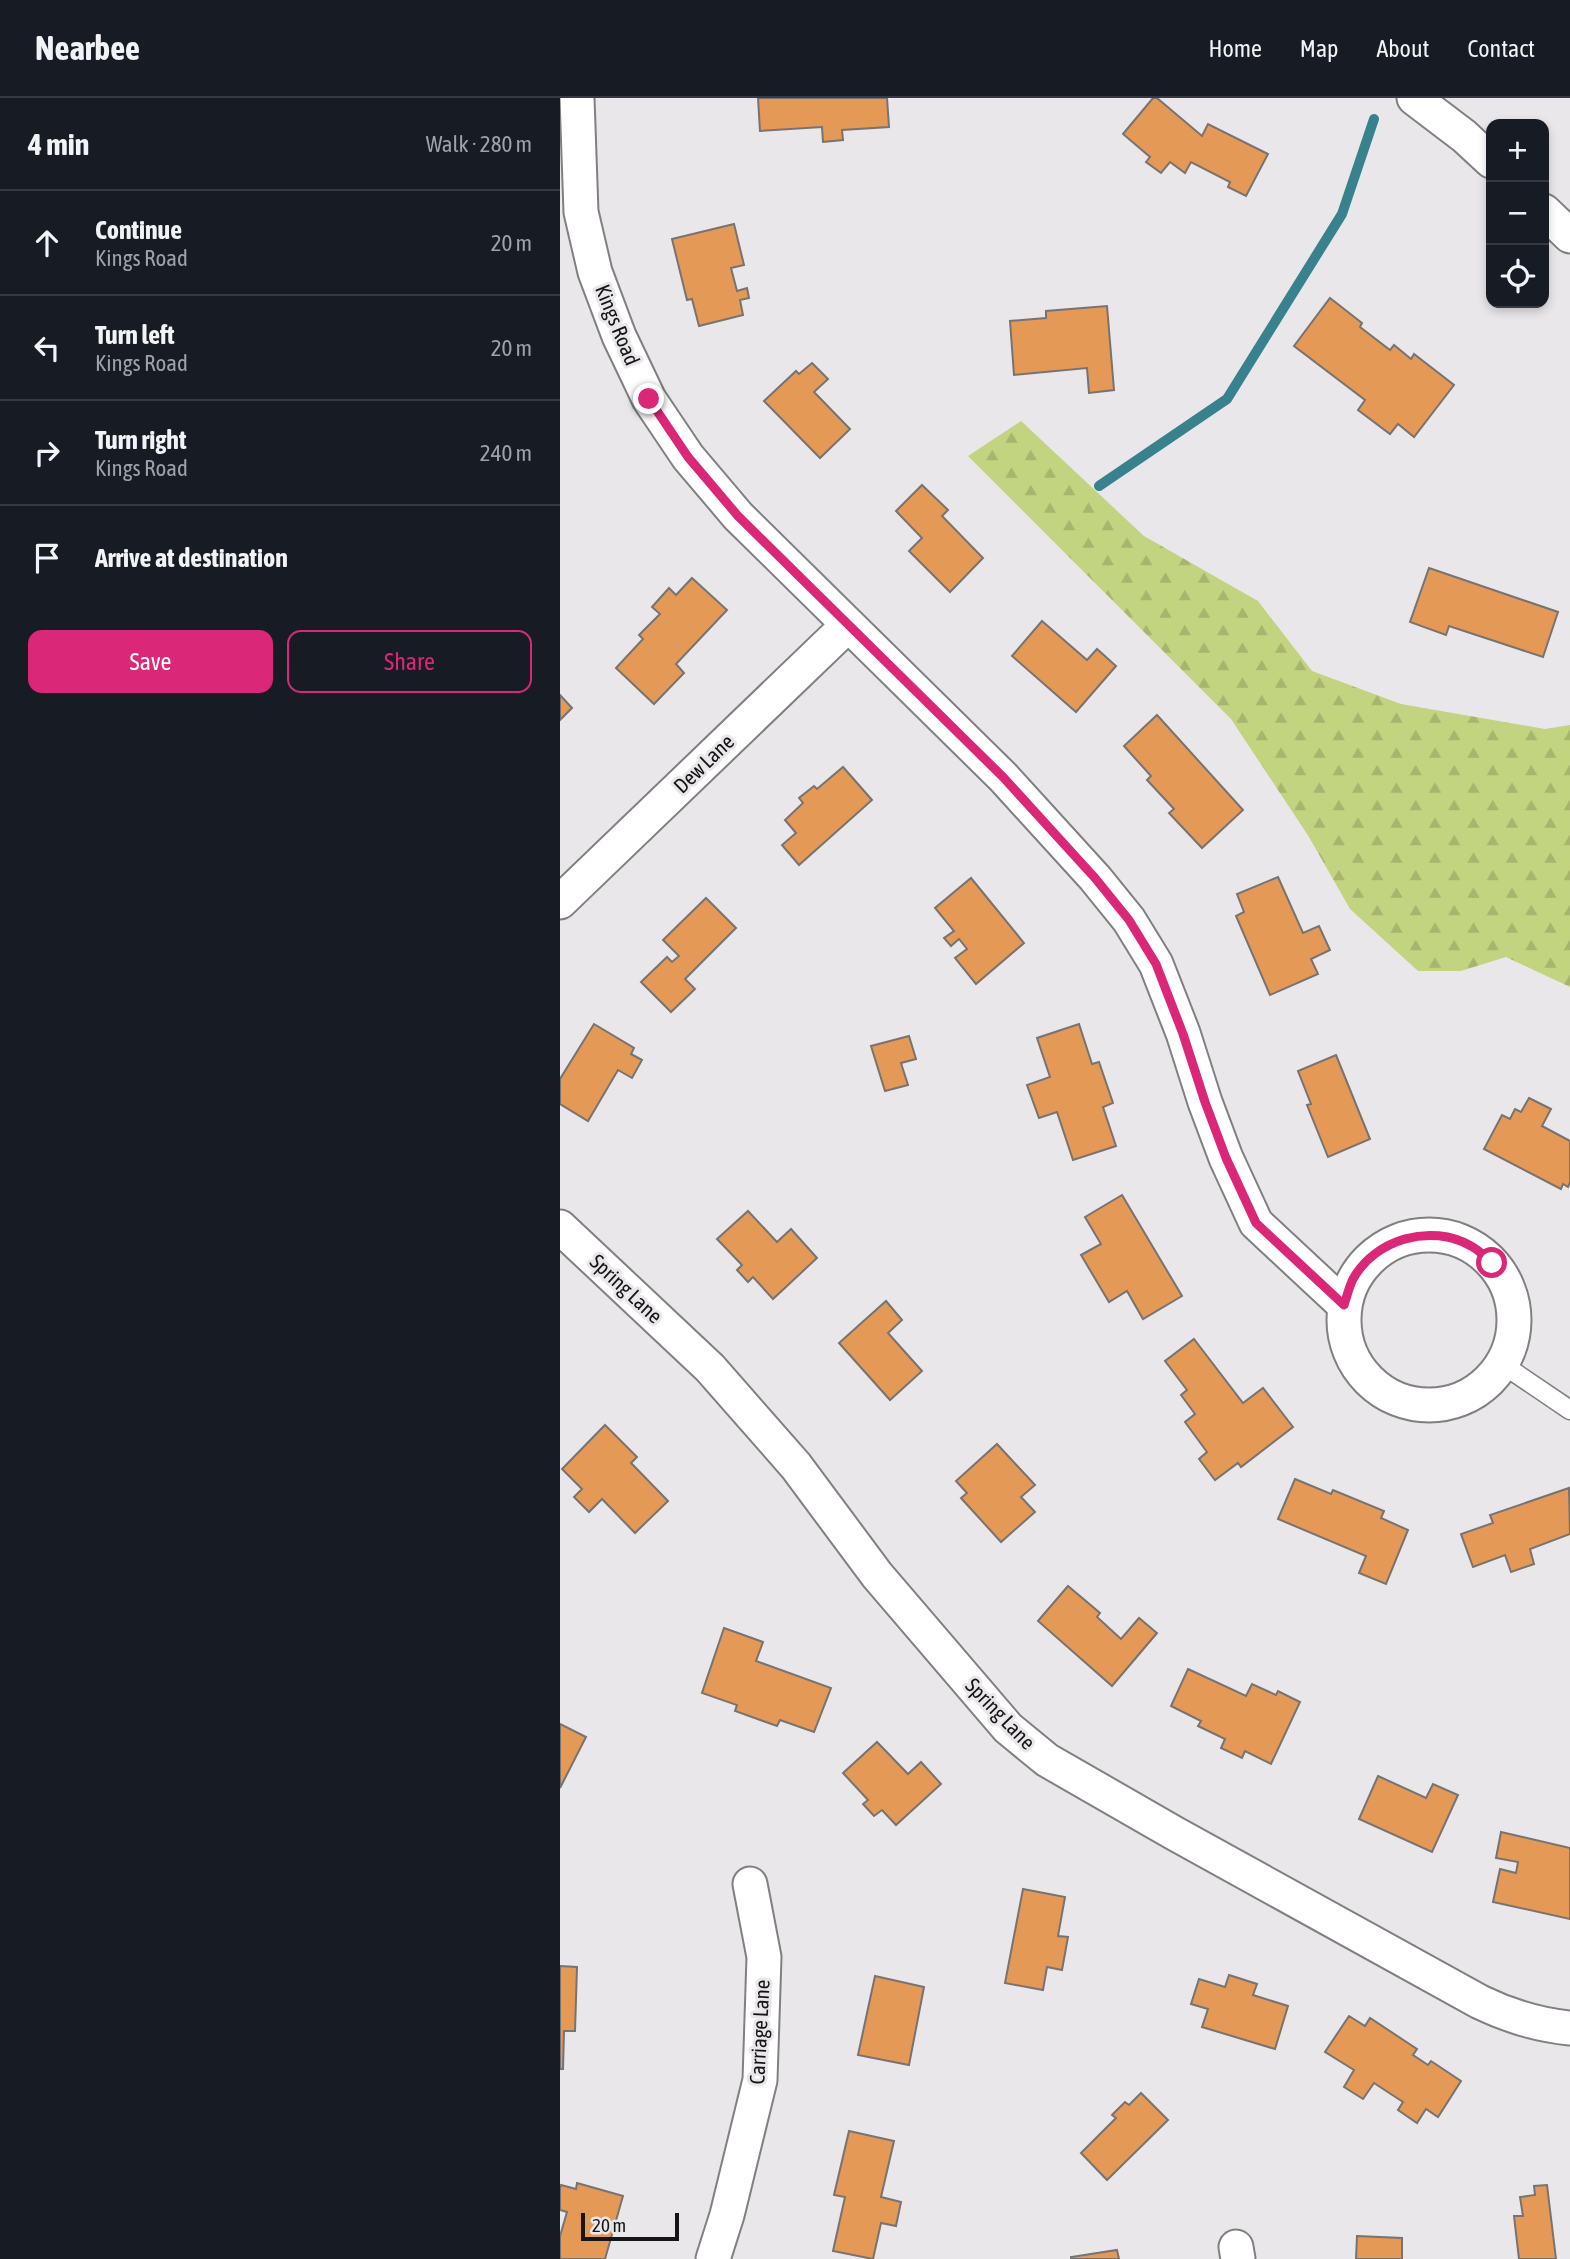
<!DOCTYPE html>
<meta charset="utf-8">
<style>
:root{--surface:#171b24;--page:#242831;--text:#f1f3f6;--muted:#9ea1a6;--line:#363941;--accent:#db2777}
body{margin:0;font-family:"Asap Condensed",sans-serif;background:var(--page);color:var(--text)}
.controls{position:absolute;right:21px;top:21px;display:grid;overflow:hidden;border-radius:14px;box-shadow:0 4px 10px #0003}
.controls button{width:63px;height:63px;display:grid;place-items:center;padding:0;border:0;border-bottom:2px solid var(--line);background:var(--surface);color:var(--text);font:35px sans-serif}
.scale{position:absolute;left:21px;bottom:18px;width:98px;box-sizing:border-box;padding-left:7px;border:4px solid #161516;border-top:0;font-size:19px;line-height:24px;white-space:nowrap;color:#161516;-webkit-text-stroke:5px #eae7eb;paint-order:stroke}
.stop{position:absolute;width:21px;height:21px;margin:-16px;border:5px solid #db2777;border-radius:50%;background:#fff}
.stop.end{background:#db2777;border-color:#fff;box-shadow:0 2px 7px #0008}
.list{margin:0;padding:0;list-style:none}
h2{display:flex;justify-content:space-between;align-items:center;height:91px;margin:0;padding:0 28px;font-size:30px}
h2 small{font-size:23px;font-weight:400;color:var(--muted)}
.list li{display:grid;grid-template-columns:46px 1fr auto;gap:21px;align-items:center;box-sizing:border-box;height:105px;padding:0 28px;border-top:2px solid var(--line)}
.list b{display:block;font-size:26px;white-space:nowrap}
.list p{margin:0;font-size:23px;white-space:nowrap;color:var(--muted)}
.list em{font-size:23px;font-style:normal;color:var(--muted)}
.actions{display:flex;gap:14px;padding:21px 28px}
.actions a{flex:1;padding:16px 0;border:2px solid var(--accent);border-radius:14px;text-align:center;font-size:24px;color:var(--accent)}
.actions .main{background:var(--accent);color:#fff}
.icon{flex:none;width:38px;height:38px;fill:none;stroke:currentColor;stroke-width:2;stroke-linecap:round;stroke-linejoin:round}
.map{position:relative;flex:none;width:1010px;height:2161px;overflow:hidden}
header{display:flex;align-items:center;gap:42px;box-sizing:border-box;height:98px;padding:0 35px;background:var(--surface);border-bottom:2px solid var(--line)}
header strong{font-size:33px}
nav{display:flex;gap:38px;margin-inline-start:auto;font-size:24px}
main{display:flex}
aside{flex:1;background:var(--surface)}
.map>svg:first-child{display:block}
.forest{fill:url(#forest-firs)}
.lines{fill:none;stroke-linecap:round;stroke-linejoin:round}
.stream{stroke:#38828e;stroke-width:10}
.building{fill:#e59956;stroke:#777371;stroke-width:2}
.lane-casing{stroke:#817f82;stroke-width:21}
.street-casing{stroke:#817f82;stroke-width:37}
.lane{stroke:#fff;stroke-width:18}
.street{stroke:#fff;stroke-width:33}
.route{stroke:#db2777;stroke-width:9}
.labels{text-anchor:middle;stroke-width:6;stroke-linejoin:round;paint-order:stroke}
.street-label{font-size:21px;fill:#161516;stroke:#eae7eb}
</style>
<header>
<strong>Nearbee</strong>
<nav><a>Home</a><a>Map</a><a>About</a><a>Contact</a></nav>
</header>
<main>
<aside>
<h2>4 min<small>Walk · 280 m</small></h2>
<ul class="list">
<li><svg class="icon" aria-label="ahead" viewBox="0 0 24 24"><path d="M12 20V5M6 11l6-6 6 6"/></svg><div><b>Continue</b><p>Kings Road</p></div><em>20 m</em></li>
<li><svg class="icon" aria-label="left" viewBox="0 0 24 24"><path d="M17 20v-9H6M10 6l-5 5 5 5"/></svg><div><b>Turn left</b><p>Kings Road</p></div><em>20 m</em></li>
<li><svg class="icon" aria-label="right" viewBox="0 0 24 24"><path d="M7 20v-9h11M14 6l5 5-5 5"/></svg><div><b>Turn right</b><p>Kings Road</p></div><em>240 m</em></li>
<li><svg class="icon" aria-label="arrive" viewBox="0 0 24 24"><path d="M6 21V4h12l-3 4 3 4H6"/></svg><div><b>Arrive at destination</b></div></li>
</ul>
<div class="actions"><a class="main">Save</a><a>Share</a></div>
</aside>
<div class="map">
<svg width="1010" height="2161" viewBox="0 0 1010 2161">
<defs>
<pattern id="forest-firs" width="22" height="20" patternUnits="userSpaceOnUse" patternTransform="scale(1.75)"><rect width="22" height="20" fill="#c3d480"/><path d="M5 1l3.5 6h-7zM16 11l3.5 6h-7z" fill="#a7b56e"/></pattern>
</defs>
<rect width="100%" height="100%" fill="#eae7eb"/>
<!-- forest -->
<path class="forest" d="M461 323 584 438 698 503 752 573 841 606 985 631 1010 627V889L946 859 901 873H858L790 811 749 739 671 621 408 358Z"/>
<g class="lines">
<!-- stream -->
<path class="stream" d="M539 388 667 301 782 116 814 21"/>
</g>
<!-- building -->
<g class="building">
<path d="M198 0H327L329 29 282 32 283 42 263 44 262 29 200 33Z"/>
<path d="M593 0H597L642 38 648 26 708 56 686 98 668 89 670 84 631 64 625 75 610 64 601 75 586 64 590 59 563 36Z"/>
<path d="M174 126 184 167 171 170 177 193 187 190 189 200 180 202 183 217 139 228 132 201 127 202 112 141Z"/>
<path d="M770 200 802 225 800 229 830 252 834 247 851 261 854 256 894 287 854 339 838 326 830 336 798 312 805 302 734 248Z"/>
<path d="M547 208 554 292 529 295 527 270 454 277 450 223 486 220V213Z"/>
<path d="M252 265 268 281 254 294 290 331 260 360 204 303 236 273 239 276Z"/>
<path d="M362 387 388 412 382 418 423 460 390 494 349 453 362 440 336 413Z"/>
<path d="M869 470 998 514 983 559 889 528 886 537 850 524Z"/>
<path d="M132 480 167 512 116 566 124 575 94 606 56 570 83 541 79 537 100 516 92 509 109 490 116 497Z"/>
<path d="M482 523 527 562 537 551 556 568 516 614 452 558Z"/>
<path d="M0 597 12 610 0 622Z"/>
<path d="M597 617 683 712 642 750 609 715 614 711 587 682 591 678 564 648Z"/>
<path d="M283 669 312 702 239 767 222 747 236 735 225 722 243 705 239 700 254 688 257 691Z"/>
<path d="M718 779 743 835 759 828 770 852 751 861 758 876 710 897 676 818 684 814 677 796Z"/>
<path d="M411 780 464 845 416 886 395 860 407 851 399 841 391 848 384 840 394 833 375 810Z"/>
<path d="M146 800 176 830 125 881 135 891 111 914 81 884 107 859 112 864 119 858 103 842Z"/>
<path d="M34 926 74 950 71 956 82 962 72 980 58 972 28 1023 0 1006V981Z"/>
<path d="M519 926 532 966 539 964 553 1005 543 1009 556 1048 513 1062 497 1014 479 1020 467 987 490 979 477 940Z"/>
<path d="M349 938 356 961 341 965 348 987 325 993 311 948Z"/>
<path d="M776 957 810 1041 768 1059 747 1007 751 1006 738 973Z"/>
<path d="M969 1000 991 1011 982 1028 1010 1043V1084L1008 1089 1003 1086 1001 1091 924 1051 942 1017 950 1021 955 1011 961 1014Z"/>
<path d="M562 1097 622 1198 583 1221 567 1193 549 1204 521 1157 541 1146 525 1119Z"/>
<path d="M188 1113 217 1144 231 1131 257 1160 213 1201 193 1179 188 1184 177 1172 182 1167 157 1141Z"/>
<path d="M326 1203 342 1222 328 1235 362 1273 330 1302 279 1245Z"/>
<path d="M634 1241 683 1305 703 1290 733 1329 681 1369 678 1365 655 1382 639 1361 647 1354 625 1324 635 1316 621 1297 627 1292 605 1263Z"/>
<path d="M45 1327 77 1359 71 1365 108 1403 75 1435 42 1401 29 1414 14 1399 22 1391 2 1371Z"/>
<path d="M437 1346 475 1387 461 1399 475 1414 441 1444 401 1400 407 1395 396 1383Z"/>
<path d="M735 1381 771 1396 773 1392 824 1413 821 1420 848 1432 826 1486 799 1475 806 1458 718 1421Z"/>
<path d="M1009 1390 1010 1436 970 1451 974 1466 951 1474 945 1457 913 1469 901 1436 933 1425 930 1417Z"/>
<path d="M508 1488 540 1515 537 1519 561 1541 579 1520 597 1535 552 1588 478 1523Z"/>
<path d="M164 1530 203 1544 196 1563 271 1590 254 1634 220 1622 217 1628 175 1613 177 1607 142 1595Z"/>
<path d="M628 1571 686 1598 692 1586 716 1597 718 1593 740 1604 711 1666 685 1653 682 1660 661 1650 665 1641 638 1628 641 1623 611 1608Z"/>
<path d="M0 1626 26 1639 0 1690Z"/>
<path d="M317 1644 348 1676 361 1664 381 1686 336 1727 322 1712 314 1718 303 1706 308 1702 283 1675Z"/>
<path d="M818 1678 866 1700 873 1686 898 1697 872 1754 799 1721Z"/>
<path d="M941 1734 1010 1750V1821L933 1804 940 1771 956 1775 958 1764 936 1760Z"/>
<path d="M463 1791 505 1799 498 1838 508 1839 502 1872 487 1869 483 1892 445 1885Z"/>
<path d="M0 1868 17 1869 15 1933H4L3 1971H0Z"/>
<path d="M669 1877 697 1886 693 1897 728 1908 715 1951 642 1929 648 1911 631 1906 639 1881 665 1889Z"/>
<path d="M315 1878 364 1889 349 1967 298 1957Z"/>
<path d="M789 1918 805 1928 810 1920 857 1951 853 1957 868 1967 871 1963 901 1983 878 2019 866 2011 857 2025 838 2012 843 2004 814 1985 803 2001 784 1989 794 1972 765 1954Z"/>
<path d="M581 1995 608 2022 547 2082 521 2055 556 2020 552 2017 565 2004 569 2007Z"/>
<path d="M289 2033 334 2043 321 2099 341 2104 336 2128 321 2125 313 2161 273 2153 285 2099 274 2097Z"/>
<path d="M17 2085 63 2098 45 2161H0V2138L7 2114 0 2112V2090L1 2087 16 2091Z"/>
<path d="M987 2087 996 2161H959L954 2118H963L960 2099 975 2097 974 2088Z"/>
<path d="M797 2138 842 2140V2161H796Z"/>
<path d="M557 2152 559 2161H511V2159Z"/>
</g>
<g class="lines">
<!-- lane casing -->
<g class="lane-casing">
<path id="lane" d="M942 1266 1010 1312"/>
</g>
<!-- street casing -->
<g class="street-casing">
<g id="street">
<path d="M17 0 21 114 35 174 59 238 89 301 128 359 178 418 443 679 535 780 569 822 596 866 623 935 645 1004 666 1060 696 1125 784 1207"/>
<path d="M854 0 904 38 931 63"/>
<path d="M984 113 1010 138"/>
<path d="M0 804 288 527"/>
<path d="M0 1129 150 1270 236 1368 317 1477 448 1630 487 1662 614 1735 920 1904C949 1918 978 1927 1010 1930"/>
<circle cx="869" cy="1222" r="85"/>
<path d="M676 2149 678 2161"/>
<path d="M153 2161 167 2117 200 1982 204 1859 190 1786"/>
</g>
</g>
<!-- lane -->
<use href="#lane" class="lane"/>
<!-- street -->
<use href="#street" class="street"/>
</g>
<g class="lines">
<!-- route -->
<path class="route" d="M89 301 128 359 178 418 443 679 535 780 569 822 596 866 623 936 645 1004 666 1060 696 1125 784 1207C787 1198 789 1189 793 1181 815 1141 871 1125 911 1148 919 1152 925 1159 932 1165"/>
</g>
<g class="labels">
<!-- street labels -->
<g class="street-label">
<text transform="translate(57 227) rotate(68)" y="7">Kings Road</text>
<text transform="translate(144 666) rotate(-44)" y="7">Dew Lane</text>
<text transform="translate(66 1191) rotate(43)" y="7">Spring Lane</text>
<text transform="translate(440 1616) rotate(46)" y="7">Spring Lane</text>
<text transform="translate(200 1934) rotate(-87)" y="7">Carriage Lane</text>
</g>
</g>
</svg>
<div class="controls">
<button>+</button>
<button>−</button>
<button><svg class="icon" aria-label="locate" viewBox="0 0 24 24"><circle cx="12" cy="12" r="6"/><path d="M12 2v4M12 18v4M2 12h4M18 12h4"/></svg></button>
</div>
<div class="scale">20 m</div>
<div class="stop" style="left:932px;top:1165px"></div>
<div class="stop end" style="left:89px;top:301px"></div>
</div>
</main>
